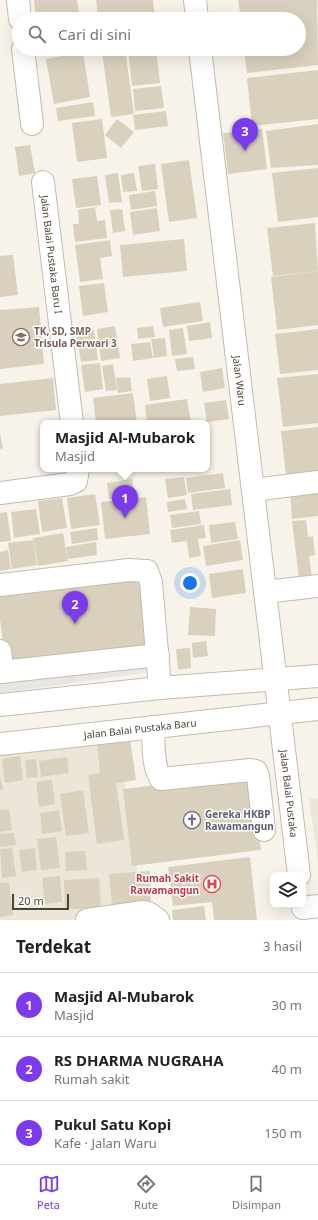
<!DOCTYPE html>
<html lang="id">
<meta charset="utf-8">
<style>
:root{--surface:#fff;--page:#f6f6f6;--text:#222;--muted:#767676;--line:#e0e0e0;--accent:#7c3aed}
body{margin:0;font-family:"Noto Sans",sans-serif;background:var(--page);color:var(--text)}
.controls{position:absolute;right:12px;bottom:12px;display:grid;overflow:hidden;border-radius:8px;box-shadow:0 4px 16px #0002}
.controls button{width:36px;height:36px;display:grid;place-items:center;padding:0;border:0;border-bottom:1px solid var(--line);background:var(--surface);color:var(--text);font:20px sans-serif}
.scale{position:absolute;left:12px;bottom:10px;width:57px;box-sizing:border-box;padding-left:4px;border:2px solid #4c4536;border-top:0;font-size:11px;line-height:14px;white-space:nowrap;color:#4c4536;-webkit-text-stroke:3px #fff;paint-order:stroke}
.you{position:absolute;left:190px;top:583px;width:14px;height:14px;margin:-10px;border:3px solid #fff;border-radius:50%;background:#1a73e8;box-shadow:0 0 0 6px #1a73e833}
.badge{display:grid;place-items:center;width:26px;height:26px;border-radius:50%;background:var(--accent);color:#fff;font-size:13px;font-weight:700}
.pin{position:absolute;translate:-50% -33px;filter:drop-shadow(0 1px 2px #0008)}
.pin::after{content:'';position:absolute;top:21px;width:14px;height:12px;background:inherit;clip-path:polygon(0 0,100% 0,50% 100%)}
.popup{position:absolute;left:40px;top:420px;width:170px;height:52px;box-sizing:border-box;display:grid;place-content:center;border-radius:8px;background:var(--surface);filter:drop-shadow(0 1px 3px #0005);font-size:13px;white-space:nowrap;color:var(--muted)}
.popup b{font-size:15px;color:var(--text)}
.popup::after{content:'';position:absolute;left:50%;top:100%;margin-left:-8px;border:8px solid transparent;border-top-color:var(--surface)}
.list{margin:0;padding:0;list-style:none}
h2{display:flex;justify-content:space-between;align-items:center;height:52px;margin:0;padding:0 16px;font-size:17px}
h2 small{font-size:13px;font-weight:400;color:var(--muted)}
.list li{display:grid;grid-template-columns:26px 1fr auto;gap:12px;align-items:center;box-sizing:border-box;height:64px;padding:0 16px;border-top:1px solid var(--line)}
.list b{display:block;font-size:15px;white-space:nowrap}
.list p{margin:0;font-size:13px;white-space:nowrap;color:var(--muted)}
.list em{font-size:13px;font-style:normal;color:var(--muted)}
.icon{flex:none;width:22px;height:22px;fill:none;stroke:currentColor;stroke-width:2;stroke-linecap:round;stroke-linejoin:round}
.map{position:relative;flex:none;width:318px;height:920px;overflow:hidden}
.search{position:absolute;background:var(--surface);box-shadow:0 4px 16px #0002;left:12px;right:12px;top:12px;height:44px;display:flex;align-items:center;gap:10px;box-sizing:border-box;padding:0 14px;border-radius:22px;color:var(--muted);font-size:15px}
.sheet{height:244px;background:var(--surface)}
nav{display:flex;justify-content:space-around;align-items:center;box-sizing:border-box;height:56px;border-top:1px solid var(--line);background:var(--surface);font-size:11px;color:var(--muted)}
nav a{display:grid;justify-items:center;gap:2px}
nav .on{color:var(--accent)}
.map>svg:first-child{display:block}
.residential{fill:#ebe6d7}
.parking{fill:#e8e6e2}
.building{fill:#dad0be}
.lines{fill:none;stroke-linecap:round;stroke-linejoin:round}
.minor-casing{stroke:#c4bcab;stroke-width:24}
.minor{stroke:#fff;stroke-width:22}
.labels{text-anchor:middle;stroke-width:3;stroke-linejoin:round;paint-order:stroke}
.street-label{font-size:10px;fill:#4c4536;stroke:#fff}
.education-label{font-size:10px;font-weight:bold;fill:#785e54;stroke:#fff;text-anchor:start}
.worship-label{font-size:10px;font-weight:bold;fill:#5b616d;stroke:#fff;text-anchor:start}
.health-label{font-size:10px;font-weight:bold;fill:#be3a42;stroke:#fff;text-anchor:end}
</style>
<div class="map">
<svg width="318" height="920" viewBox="0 0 318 920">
<rect width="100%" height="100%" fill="#f7f3ea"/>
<!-- residential -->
<g class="residential">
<path d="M119 742 144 920H0V755Z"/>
<path d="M318 798V863L309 799Z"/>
</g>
<!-- parking -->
<path class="parking" d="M147 650 150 672 0 693V666Z"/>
<!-- building -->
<g class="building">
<path d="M34 0H77L80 19H36Z"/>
<path d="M96 0H153L155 19H98Z"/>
<path d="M238 0H317L318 65 247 73 244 49H299V19H241Z"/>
<path d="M125 49 134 114 111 117 102 52Z"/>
<path d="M128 49H156L160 83 132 86Z"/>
<path d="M83 52 90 97 54 104 46 59Z"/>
<path d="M318 70V119L252 126 247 78Z"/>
<path d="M161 86 164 108 135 111 133 89Z"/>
<path d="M93 102 95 116 58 121 56 108Z"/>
<path d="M166 111 168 126 135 130 133 115Z"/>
<path d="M102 119 107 158 77 162 72 123Z"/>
<path d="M117 119 134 132 121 148 105 135Z"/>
<path d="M318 124V165L271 168 266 131Z"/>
<path d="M262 129 267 169 228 174 223 133Z"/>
<path d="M30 145 35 173 19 176 15 147Z"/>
<path d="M189 160 197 218 169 222 161 164Z"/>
<path d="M155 164 158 189 142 191 138 166Z"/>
<path d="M318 168V217L278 222 272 173Z"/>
<path d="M118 173 122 202 109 203 105 175Z"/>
<path d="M134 173 137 191 123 192 121 175Z"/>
<path d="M97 176 101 205 76 208 72 179Z"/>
<path d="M155 191 157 206 131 210 129 195Z"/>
<path d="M95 207 97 221 105 220 107 238 75 242 73 224H79L78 210Z"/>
<path d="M157 208 160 231 133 235 130 212Z"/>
<path d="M122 209 125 231 113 233 110 210Z"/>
<path d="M315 223 318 271 273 276 267 228Z"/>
<path d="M184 239 187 271 123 277 120 245Z"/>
<path d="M110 240 112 256 100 258 103 279 80 282 75 245Z"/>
<path d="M13 255 18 295 0 297V256Z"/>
<path d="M318 271V325L277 330 271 277Z"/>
<path d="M104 283 108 312 83 316 79 286Z"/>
<path d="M200 302 203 321 163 327 160 308Z"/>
<path d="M39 307 44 364 0 369V310Z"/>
<path d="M210 322 212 338 189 341 187 326Z"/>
<path d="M115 326 120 358 101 361 97 329Z"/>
<path d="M153 326 155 337 138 339 137 328Z"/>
<path d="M183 328 187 354 172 356 169 330Z"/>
<path d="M318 329V370L280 374 275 334Z"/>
<path d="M94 330 98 360 81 362 76 332Z"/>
<path d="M165 338 167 356 154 358 151 339Z"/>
<path d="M150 342 153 358 133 361 131 344Z"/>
<path d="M193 357 195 369 177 371 175 359Z"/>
<path d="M100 363 103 389 85 392 81 365Z"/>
<path d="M113 364 117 390 106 391 102 366Z"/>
<path d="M222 368 225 388 203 392 200 372Z"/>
<path d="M318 374V423L283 427 277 378Z"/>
<path d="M167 376 170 398 150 401 147 379Z"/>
<path d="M130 377 132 391 118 393 116 378Z"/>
<path d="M53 378 56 410 0 416V384Z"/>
<path d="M133 393 137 423H96L93 398Z"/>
<path d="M187 399 191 423H147L145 405Z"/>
<path d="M226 400 229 419 207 422 204 403Z"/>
<path d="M318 427V473L286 476 281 431Z"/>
<path d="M0 434 3 448 0 449Z"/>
<path d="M223 473 225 488 188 493 186 478Z"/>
<path d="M184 477 187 495 168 498 165 479Z"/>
<path d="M132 479 135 496 109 499 107 483Z"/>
<path d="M230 489 232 505 193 510 191 494Z"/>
<path d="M318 490V516L292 519 290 493Z"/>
<path d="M95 494 100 525 71 529 67 498Z"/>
<path d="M146 497 150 534 105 539 101 502Z"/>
<path d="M62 498 67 528 42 532 38 501Z"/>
<path d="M185 499 187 509 168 512 167 502Z"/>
<path d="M36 509 40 534 14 538 11 512Z"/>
<path d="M199 511 201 524 172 528 170 515Z"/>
<path d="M7 512 11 541 0 542V513Z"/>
<path d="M306 520 308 537 313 536 315 555 309 556 312 578 299 579 292 521Z"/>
<path d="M235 522 238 539 211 543 209 525Z"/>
<path d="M204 525 206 538 198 539 201 556 189 558 187 541 172 543 170 530Z"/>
<path d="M97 528 98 540 72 544 70 532Z"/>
<path d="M63 533 68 561 38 566 33 538Z"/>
<path d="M33 540 37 565 12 569 8 543Z"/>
<path d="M240 540 243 560 206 566 203 546Z"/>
<path d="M96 542 97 555 68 559 66 547Z"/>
<path d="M8 550 11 569 0 571V552Z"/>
<path d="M243 569 246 593 212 598 209 574Z"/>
<path d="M144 575 152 647 5 662 0 619V590Z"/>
<path d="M190 607 216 609 215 636 188 635Z"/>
<path d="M206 641 208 656 193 658 192 643Z"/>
<path d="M190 648 191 668 178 670 176 649Z"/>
<path d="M130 739 136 780 116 783 124 840 97 844 88 775 100 773 97 743Z"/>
<path d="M20 756 23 780 5 783 2 759Z"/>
<path d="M67 757 69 773 41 777 39 761Z"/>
<path d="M36 759 38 777 27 778 25 760Z"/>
<path d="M251 773 261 850 132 866 123 789Z"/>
<path d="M0 777 3 790H0Z"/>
<path d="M52 780 55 804 39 807 36 782Z"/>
<path d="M83 790 89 833 66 836 60 794Z"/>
<path d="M9 809 12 830 0 832V810Z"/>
<path d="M59 810 62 831 42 834 40 813Z"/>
<path d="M14 833 16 845 0 847V834Z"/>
<path d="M56 837 60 868 41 870 37 839Z"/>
<path d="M12 848 16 876 2 878 0 849Z"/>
<path d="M35 848 37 870 22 872 19 850Z"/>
<path d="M85 851 87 870 66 871 65 852Z"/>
<path d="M250 857 257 920H214L212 902 173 906 168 867Z"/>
<path d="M150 871 151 902 112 905 109 874Z"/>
<path d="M60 876 62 902 45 904 42 878Z"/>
<path d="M99 878 101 908 65 909 64 880Z"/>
<path d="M9 882 13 915 0 917V883Z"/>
<path d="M204 906 206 920H173L172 910Z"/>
</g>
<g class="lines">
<!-- minor casing -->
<g class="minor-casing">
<g id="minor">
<path d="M18 0 20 19"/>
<path d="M195 0 197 19"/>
<path d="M23 49 32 124"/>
<path id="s1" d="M200 49 299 875"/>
<path id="s2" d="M43 182 72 423"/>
<path d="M253 490 318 482"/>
<path d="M0 493 70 484 76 481 78 469"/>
<path d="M0 585 129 570 147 571 151 582 160 688"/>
<path d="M265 592 318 586"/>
<path d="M0 651 3 672"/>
<path d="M0 672 158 655"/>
<path d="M0 705 160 688 318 676"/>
<path d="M153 727C154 742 152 766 161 779L250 770 256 771 258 776 264 830"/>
<path id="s3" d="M0 744 318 709"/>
<path d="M303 908 318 906"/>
<path d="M87 920 144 912 150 914 158 920"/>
</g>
</g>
<!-- minor -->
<use href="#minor" class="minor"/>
</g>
<!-- icons -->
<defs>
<g id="school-ring" transform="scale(0.9)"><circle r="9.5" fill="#fff" stroke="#8d6e63" stroke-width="1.5"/><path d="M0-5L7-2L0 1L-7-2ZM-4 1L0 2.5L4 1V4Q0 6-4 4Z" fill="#8d6e63"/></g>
<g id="church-ring" transform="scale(0.9)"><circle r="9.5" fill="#fff" stroke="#6b7280" stroke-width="1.5"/><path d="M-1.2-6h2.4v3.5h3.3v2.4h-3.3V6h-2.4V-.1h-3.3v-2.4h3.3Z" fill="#6b7280"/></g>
<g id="hospital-ring" transform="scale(0.9)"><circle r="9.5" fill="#fff" stroke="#e0444e" stroke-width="1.5"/><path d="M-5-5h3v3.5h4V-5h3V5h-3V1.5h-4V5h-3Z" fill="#e0444e"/></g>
</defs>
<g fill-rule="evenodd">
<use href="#school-ring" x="21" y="337"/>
<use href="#church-ring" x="192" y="820"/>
<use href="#hospital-ring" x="212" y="884"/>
</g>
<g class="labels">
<!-- street labels -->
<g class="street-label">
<text dy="4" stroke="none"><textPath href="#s2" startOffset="73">Jalan Balai Pustaka Baru I</textPath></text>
<text dy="4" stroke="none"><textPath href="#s1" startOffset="334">Jalan Waru</textPath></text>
<text dy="4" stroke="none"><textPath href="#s3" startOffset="141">Jalan Balai Pustaka Baru</textPath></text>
<text dy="4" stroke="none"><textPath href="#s1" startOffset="750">Jalan Balai Pustaka</textPath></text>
</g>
<!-- education labels -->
<g class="education-label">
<text x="34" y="335">TK, SD, SMP<tspan x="34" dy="12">Trisula Perwari 3</tspan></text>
</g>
<!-- worship labels -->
<g class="worship-label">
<text x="205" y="818">Gereka HKBP<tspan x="205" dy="12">Rawamangun</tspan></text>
</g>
<!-- health labels -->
<g class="health-label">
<text x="199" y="882">Rumah Sakit<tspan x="199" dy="12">Rawamangun</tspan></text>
</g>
</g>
</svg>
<div class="controls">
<button><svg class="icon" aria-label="layers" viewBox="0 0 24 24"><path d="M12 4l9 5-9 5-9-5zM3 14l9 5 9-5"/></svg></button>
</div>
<div class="scale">20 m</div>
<div class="you"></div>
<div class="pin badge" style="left:125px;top:518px">1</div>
<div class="popup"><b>Masjid Al-Mubarok</b>Masjid</div>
<div class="pin badge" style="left:75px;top:624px">2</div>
<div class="pin badge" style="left:245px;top:151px">3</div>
<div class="search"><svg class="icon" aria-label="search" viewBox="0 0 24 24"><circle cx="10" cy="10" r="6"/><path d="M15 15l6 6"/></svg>Cari di sini</div>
</div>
<section class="sheet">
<h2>Terdekat<small>3 hasil</small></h2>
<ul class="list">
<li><span class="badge">1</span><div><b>Masjid Al-Mubarok</b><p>Masjid</p></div><em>30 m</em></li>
<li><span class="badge">2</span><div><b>RS DHARMA NUGRAHA</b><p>Rumah sakit</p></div><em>40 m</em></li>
<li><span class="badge">3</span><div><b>Pukul Satu Kopi</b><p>Kafe · Jalan Waru</p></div><em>150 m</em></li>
</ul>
</section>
<nav>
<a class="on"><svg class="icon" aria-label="map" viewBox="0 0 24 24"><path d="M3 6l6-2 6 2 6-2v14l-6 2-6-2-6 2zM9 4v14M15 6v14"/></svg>Peta</a>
<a><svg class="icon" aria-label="directions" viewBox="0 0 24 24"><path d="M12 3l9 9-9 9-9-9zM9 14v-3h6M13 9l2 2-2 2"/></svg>Rute</a>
<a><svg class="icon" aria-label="saved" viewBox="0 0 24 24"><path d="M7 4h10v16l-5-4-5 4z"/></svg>Disimpan</a>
</nav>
